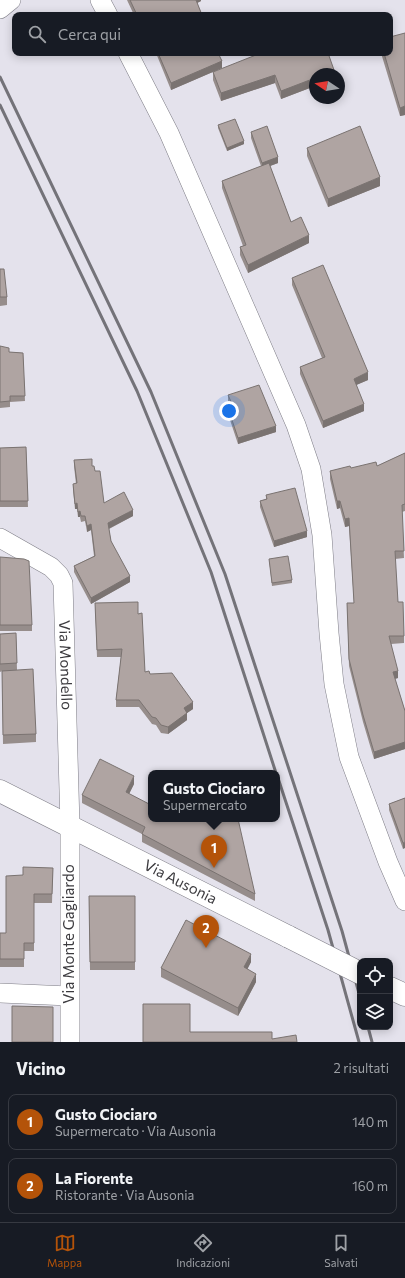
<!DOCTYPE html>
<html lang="it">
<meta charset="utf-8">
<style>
:root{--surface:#171b24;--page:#20242c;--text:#f1f3f6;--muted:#9ea1a6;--line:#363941;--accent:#b45309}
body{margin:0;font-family:Commissioner,sans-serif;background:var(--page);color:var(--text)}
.controls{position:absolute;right:12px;bottom:12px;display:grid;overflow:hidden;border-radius:8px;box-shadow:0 2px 10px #0003}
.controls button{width:36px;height:36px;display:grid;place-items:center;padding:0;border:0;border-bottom:1px solid var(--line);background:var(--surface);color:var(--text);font:20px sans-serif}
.compass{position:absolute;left:309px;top:68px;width:36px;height:36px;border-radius:50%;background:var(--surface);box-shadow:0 2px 10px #0003;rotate:282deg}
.you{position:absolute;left:229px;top:411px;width:14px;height:14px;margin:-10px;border:3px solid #fff;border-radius:50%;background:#1a73e8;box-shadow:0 0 0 6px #1a73e833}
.badge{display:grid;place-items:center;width:26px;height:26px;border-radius:50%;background:var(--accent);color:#fff;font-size:13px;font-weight:700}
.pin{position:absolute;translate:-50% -33px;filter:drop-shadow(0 1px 2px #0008)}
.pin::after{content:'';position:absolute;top:21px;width:14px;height:12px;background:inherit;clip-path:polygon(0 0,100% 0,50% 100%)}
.popup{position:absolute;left:148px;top:770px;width:132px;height:52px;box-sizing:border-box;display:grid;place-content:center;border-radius:8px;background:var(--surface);filter:drop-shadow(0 1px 3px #0005);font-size:13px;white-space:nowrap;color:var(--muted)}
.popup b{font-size:15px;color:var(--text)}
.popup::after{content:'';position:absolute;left:50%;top:100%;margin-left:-8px;border:8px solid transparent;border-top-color:var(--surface)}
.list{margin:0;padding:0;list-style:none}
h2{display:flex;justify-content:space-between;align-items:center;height:52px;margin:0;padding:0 16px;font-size:17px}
h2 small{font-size:13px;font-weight:400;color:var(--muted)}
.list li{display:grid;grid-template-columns:26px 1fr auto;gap:12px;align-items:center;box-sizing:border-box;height:56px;margin:0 8px 8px;padding:0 8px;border:1px solid var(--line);border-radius:8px}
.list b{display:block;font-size:15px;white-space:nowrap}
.list p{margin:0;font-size:13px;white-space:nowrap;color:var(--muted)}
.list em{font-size:13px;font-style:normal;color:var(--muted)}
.icon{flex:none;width:22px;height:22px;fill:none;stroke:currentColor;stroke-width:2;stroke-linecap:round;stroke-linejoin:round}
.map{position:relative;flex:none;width:405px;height:1042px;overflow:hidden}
.search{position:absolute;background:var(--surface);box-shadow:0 2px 10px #0003;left:12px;right:12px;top:12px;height:44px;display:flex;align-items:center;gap:10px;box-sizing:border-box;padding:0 14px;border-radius:8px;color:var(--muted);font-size:15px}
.sheet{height:180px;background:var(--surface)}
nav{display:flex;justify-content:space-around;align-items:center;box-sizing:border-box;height:56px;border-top:1px solid var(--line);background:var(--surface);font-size:11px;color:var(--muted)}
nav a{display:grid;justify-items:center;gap:2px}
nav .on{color:var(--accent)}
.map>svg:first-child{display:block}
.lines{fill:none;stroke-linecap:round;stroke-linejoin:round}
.minor-casing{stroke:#7e7d86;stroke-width:20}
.tertiary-casing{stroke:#7e7d86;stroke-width:23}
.minor{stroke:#fff;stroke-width:19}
.tertiary{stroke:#fff;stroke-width:22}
.rail{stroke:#747379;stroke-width:3}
.tertiary-bridge-casing{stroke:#7e7d86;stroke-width:23;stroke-linecap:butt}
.tertiary-bridge{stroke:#fff;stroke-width:22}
.wall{fill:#968d8b}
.shaded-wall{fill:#7a7371}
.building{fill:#afa4a2;stroke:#7a7371}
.labels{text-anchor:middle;stroke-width:3;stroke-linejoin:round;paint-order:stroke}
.street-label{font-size:15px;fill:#3c3b3f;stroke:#fff}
</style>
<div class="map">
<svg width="405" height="1042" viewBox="0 0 405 1042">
<rect width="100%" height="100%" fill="#e4e2ec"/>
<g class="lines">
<!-- minor casing -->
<g class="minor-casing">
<g id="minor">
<path d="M100 0 108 15"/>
<path d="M0 9 11 0"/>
<path d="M128 53 169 133 296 425 311 469 322 535 329 633 334 684 349 757 388 862 405 901"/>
<path id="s1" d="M0 538 51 567 59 575 63 583 70 825V1042"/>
<path d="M0 993 69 996"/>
</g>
</g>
<!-- tertiary casing -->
<g class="tertiary-casing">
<g id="tertiary">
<path id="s2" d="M0 791 289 937"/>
<path d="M390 988 405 995"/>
</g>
</g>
<!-- minor -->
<use href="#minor" class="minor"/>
<!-- tertiary -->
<use href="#tertiary" class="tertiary"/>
<!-- rail -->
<g class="rail">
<path d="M0 77 151 392 225 574 342 931 360 997"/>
<path d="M0 105 137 391 211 572 276 773"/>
<path d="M277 775 328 930 359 1042"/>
<path d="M368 1027 372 1042"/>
</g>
<!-- tertiary-bridge casing -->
<g class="tertiary-bridge-casing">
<path id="tertiary-bridge" d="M289 937 360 973"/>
</g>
<!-- tertiary-bridge -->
<use href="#tertiary-bridge" class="tertiary-bridge"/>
</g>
<!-- wall -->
<g class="wall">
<path d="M127 0H201V1L197 3 202 15H134Z"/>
<path d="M405 33V115L400 116 381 53H390Z"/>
<path d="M156 53H218L222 68 171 90Z"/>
<path d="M213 72 334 74H315V86L281 99 275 83 221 101 213 80Z"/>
<path d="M218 125 244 144 227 151 218 128Z"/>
<path d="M251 132 278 163 270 166 291 222 309 243 248 273 240 255V247L243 246 222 188V181L261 166 251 138Z"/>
<path d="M307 148 380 186 328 207 307 156Z"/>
<path d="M0 269 7 297V305L0 306Z"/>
<path d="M292 278 368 380 356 385 364 411 323 428 300 374V367L322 358 292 285Z"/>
<path d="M0 346 9 352 23 353 25 401 10 402V407L0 408Z"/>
<path d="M228 395 276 432 238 444 228 414V408L230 407 228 401Z"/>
<path d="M26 447 28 507H0V448Z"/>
<path d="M405 453V511L402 512 404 558 395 559 398 602 404 636V643L391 644 398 678 395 679 405 711V749L374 759 363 722 349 666 347 603H354L349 526 345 527 340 508 337 509 330 479V471L377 466Z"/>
<path d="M74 460 92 466 95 471 104 503 133 516 109 529 111 541 130 582 91 604 74 572V566L94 556 91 530 87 532 85 521 81 522 80 517H78L77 509H75L73 490V484H76L74 466Z"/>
<path d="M266 495 307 537 274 547 260 507V501L266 499Z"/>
<path d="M0 557 32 625V631H0Z"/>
<path d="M269 559 292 580V583L272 586Z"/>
<path d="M95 603 138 614 145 672 150 674 193 709 187 713V720L168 734 161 733 156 725 152 724 139 707H116V700L121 657H97Z"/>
<path d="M16 633 17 670 36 734V742L3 744 2 671 0 672V634Z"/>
<path d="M134 784 129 794 255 894V901L142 842V834L82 803V795Z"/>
<path d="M405 798 403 849 389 810V804Z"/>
<path d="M53 868 52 903H34V951H24V967H0V933H6L23 875Z"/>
<path d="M89 896H135V970H90Z"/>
<path d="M251 962 247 969 256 982 238 1016 161 977V968Z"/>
</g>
<!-- shaded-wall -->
<g class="shaded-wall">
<path d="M195 0H201V1L195 4Z"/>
<path d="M222 61V68L171 90V83Z"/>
<path d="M334 70V74H325Z"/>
<path d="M275 75V83L221 101V93Z"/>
<path d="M315 78V86L281 99V91Z"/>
<path d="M405 106V115L400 116V108Z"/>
<path d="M244 141V144L227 151V148Z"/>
<path d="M278 157V163L262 169V163Z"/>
<path d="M380 177V186L328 207V199Z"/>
<path d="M309 235V243L248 273V265Z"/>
<path d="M368 372V380L354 386V379Z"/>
<path d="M364 404V411L323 428V421Z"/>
<path d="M276 426V432L238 444V438Z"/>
<path d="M337 501H340V508L337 509Z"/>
<path d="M77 503V509H75V504Z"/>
<path d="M133 510V516L108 529V523Z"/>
<path d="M80 511V517H78V512Z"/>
<path d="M349 518V526L345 527V519Z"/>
<path d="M91 524V530L87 532V526Z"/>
<path d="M307 531V537L274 547V541Z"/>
<path d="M130 576V582L91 604V598Z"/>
<path d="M398 671V678L393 679V672Z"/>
<path d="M193 702V709L187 713V720L168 734V727L184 708Z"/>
<path d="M405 742V749L374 759V752Z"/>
<path d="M134 776V784L126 800V792Z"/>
<path d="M405 842V848L403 849V843Z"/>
<path d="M251 954V962L244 976V967Z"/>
<path d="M256 974V982L238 1016V1008Z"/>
</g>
<!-- building -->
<g class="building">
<path d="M130 0H196L202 15H137Z"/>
<path d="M405 33V106L400 108 384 53H390V37Z"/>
<path d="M158 53H218L222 61 171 83Z"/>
<path d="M261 53H328L334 70 325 74H315V78L281 91 275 75 221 93 213 72Z"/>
<path d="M235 119 244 141 227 148 218 125Z"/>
<path d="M267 126 278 157 262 163 251 132Z"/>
<path d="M360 126 380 177 328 199 307 148Z"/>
<path d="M269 163 291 222 301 217 309 235 248 265 240 247 246 245 222 181Z"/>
<path d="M323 265 368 372 354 379 364 404 323 421 300 367 325 357 292 278Z"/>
<path d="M0 269H4L7 297H0Z"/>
<path d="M0 346 9 348V352L23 353 25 396H10V401L0 402Z"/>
<path d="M259 385 276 426 238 438 228 408 233 406 228 395Z"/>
<path d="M26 447 28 501H0V448Z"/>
<path d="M405 453V504L402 505 404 551H395L398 602H403L404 636H389L398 671 393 672 405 711V742L374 752 363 715 349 659 347 603H354L349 518 345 519 340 501H337L330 471 350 466 351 468 376 462 377 466Z"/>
<path d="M92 459V466H94L95 471H100L104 503 124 492 133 510 108 523 111 541 130 576 91 598 74 566 95 556 91 524 87 526 85 516H81L80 511 78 512 77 503 75 504 73 484 77 483 74 460Z"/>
<path d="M295 488 307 531 274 541 260 501 267 499 266 495Z"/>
<path d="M288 556 292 580 272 583 269 559Z"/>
<path d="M0 557 24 559 29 561 32 625H0Z"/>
<path d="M138 602V614L142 613 145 672 149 671 150 674 172 673 193 702 184 708 187 713 168 727 161 725 156 718 152 717 139 700H116L122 649 97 650 95 603Z"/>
<path d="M16 633 17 663 0 664V634Z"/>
<path d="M33 669 36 734 3 735 2 671Z"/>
<path d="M100 759 134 776 126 792 151 805V819H238L255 894 142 834 145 827 82 795Z"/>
<path d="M405 798V842L403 843 389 804Z"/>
<path d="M23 867 53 868 52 894H34V943H24V959H0V933H6V876L23 875Z"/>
<path d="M89 896H135V962H90Z"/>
<path d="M186 920 251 954 244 967 256 974 238 1008 161 968Z"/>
<path d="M143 1004H190V1032H272V1039L296 1035 297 1042H143Z"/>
<path d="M12 1006 53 1007V1042H12Z"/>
</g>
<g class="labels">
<!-- street labels -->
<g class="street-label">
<text dy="5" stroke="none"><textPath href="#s1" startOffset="161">Via Mondello</textPath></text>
<text dy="5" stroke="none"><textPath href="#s2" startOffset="202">Via Ausonia</textPath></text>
<text transform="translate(69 934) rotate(-90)" y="5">Via Monte Gagliardo</text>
</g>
</g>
</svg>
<div class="controls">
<button><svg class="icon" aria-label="locate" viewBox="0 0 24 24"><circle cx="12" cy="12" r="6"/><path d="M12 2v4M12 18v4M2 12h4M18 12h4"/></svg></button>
<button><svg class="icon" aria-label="layers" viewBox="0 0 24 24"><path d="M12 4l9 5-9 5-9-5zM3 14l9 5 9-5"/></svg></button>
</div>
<svg class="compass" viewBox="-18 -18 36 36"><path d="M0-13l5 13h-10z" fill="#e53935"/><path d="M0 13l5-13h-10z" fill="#9ea1a6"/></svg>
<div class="you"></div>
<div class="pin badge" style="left:214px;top:868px">1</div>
<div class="popup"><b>Gusto Ciociaro</b>Supermercato</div>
<div class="pin badge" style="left:206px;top:948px">2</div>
<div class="search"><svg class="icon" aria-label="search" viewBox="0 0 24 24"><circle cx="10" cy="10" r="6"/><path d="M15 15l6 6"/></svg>Cerca qui</div>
</div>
<section class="sheet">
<h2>Vicino<small>2 risultati</small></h2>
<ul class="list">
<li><span class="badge">1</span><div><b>Gusto Ciociaro</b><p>Supermercato · Via Ausonia</p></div><em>140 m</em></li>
<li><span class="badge">2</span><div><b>La Fiorente</b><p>Ristorante · Via Ausonia</p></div><em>160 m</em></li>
</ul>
</section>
<nav>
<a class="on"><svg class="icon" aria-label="map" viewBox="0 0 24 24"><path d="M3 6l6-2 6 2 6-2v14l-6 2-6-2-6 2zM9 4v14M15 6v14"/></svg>Mappa</a>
<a><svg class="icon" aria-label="directions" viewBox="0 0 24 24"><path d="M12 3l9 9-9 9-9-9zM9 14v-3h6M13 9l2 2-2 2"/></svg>Indicazioni</a>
<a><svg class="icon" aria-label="saved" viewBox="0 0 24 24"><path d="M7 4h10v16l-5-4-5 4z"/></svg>Salvati</a>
</nav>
